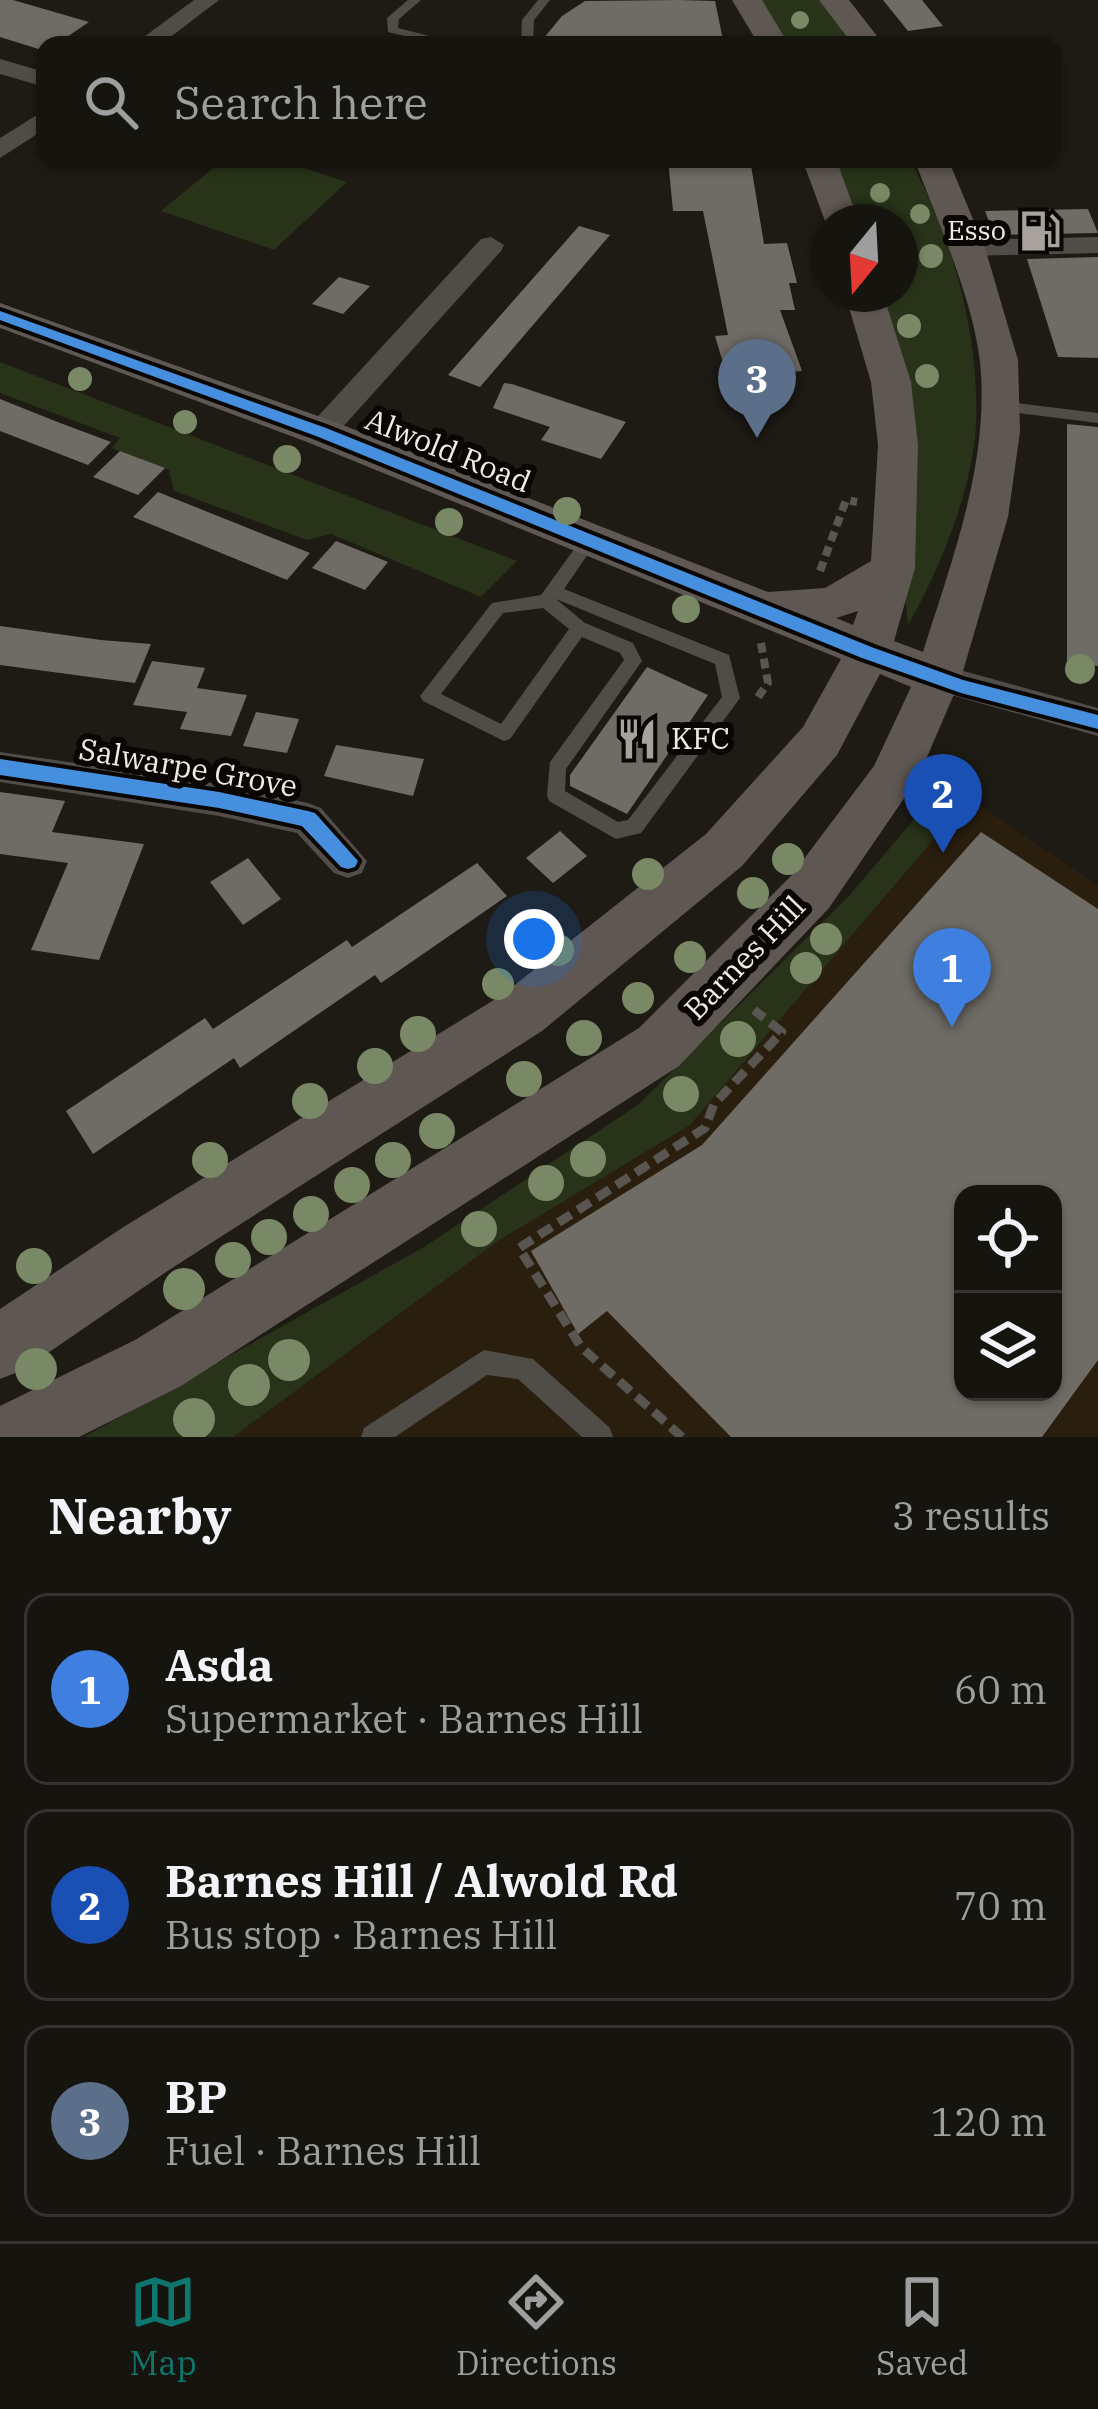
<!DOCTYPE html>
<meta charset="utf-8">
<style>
:root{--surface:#16140f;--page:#1f1d18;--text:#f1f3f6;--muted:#9e9e9e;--line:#35332f;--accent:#0f766e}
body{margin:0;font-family:"IBM Plex Serif",serif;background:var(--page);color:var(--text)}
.controls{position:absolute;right:36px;bottom:36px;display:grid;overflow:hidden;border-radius:24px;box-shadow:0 3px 9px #0004}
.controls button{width:108px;height:108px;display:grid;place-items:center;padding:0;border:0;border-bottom:3px solid var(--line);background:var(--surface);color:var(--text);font:60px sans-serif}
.compass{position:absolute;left:810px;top:204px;width:108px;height:108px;border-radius:50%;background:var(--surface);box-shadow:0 3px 9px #0004;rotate:198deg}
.you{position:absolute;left:534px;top:939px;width:42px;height:42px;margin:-30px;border:9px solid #fff;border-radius:50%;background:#1a73e8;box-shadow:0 0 0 18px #1a73e833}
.badge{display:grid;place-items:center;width:78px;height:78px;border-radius:50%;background:var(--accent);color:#fff;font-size:39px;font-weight:700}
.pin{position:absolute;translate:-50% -99px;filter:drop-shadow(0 3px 6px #0008)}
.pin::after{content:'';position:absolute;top:63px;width:42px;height:36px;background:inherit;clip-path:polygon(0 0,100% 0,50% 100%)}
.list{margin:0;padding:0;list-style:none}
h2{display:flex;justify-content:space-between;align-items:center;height:156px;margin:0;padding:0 48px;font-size:51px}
h2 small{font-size:39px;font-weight:400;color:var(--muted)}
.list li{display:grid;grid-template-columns:78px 1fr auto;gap:36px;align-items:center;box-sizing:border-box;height:192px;margin:0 24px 24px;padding:0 24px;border:3px solid var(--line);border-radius:24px}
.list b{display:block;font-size:45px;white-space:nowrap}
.list p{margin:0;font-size:39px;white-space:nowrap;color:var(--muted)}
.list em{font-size:39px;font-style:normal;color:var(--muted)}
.icon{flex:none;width:66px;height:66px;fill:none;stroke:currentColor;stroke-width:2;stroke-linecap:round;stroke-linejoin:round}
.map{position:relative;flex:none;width:1098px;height:1437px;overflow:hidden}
.search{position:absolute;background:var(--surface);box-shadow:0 3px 9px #0004;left:36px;right:36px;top:36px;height:132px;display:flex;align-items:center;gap:30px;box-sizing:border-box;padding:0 42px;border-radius:24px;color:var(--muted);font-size:45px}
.sheet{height:804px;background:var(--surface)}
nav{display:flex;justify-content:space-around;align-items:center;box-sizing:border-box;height:168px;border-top:3px solid var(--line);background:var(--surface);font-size:33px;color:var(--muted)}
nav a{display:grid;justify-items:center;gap:6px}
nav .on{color:var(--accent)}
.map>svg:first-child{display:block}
.built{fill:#2a1f0f;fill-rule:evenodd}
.green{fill:#283319}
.building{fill:#6f6b65;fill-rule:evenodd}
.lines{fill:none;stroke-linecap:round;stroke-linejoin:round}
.path-far1{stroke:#595651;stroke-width:8;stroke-dasharray:10 6;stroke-linecap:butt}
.path{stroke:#595651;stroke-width:9;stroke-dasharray:15 8;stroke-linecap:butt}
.lane{fill:#504d48;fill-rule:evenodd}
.street{fill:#504d48;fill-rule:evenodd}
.secondary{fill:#5e5752;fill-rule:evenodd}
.cycleway-casing{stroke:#090603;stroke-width:8}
.cycleway{fill:#468fdf;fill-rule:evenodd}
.tree{fill:#7a8965}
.labels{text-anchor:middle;stroke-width:12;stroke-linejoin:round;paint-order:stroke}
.far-poi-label{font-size:27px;fill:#f1ebe3;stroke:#090603;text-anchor:end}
.street-label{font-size:30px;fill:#f1ebe3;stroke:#090603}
.poi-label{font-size:30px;fill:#f1ebe3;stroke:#090603;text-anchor:start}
</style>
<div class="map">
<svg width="1098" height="1437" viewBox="0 0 1098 1437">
<rect width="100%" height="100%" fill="#1e1a14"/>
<!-- built -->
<path class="built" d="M969 798 1098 885V1437H233L498 1241 690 1125ZM963 1194H1053V1392H963Z"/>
<!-- green -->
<g class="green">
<path d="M761 0H823L849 33 845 45H787Z"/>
<path d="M224 159H276L347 182 274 250 161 211Z"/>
<path d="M829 159H909C953 235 980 337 976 425 973 488 939 572 908 625L873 294H900V222H850Z"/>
<path d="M0 362 517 561 481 597 331 534 307 540 174 491 169 470 112 448 120 438 0 393Z"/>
<path d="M942 786 969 798 690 1125 498 1241 233 1437H84L424 1247 639 1104 849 896Z"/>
</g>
<!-- building -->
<g class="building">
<path d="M0 0H13L89 22 55 45H45V51L0 37Z"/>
<path d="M679 0 715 1 724 45H538L562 16 585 1Z"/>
<path d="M883 0H922L943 26 908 31Z"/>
<path d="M668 159H750L764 244 787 243 797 283H789L795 310H780L802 371 755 375 751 363 724 366 715 336 728 335 703 211H673Z"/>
<path d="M1088 209 1098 233 994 235 985 211Z"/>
<path d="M579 226 610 235 480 387 448 375Z"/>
<path d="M1098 257V358L1058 357 1027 259Z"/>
<path d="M339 277 370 286 343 314 312 304Z"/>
<path d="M504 383 512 384 626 422 601 459 541 440 550 427 493 408Z"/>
<path d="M0 399 55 421 111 442 88 465 0 431Z"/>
<path d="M1067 424 1098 427V666L1067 661Z"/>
<path d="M120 451 165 468 138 495 93 477Z"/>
<path d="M158 492 310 553 287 580 133 517Z"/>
<path d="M336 541 388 562 365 590 312 568Z"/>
<path d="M0 626 101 640 151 644 135 683 0 665Z"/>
<path d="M152 661 205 668 197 688 247 695 231 736 180 729 187 712 133 705Z"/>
<path d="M647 667 708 695 627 814 570 786V775Z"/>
<path d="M256 712 299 719 287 753 243 746Z"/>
<path d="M336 745 424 759 413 796 324 776Z"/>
<path d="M0 792 65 801 52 832 144 844 99 960 31 950 68 863 0 854Z"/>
<path d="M560 831 587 856 553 883 526 858Z"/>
<path d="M981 832 1098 909V1360L1042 1437H731L607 1311 578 1334 531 1251 702 1145ZM963 1194H1053V1392H963Z"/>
<path d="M248 858 281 899 243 925 210 882Z"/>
<path d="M477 863 507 896 381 983 375 975 240 1068 234 1058 93 1154 66 1111 205 1018 213 1029 347 940 352 947Z"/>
</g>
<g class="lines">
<!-- path-far1 -->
<g class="path-far1">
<path d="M820 571 846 500 857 502"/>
<path d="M758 697 768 683 761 643"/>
</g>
<!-- path -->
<path class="path" d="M682 1437 581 1347 519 1248 705 1128 714 1104 782 1032 754 1010"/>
<!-- lane -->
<g class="lane">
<path d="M408 0H421L399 19 398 28 465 45H444L388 32 387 18Z"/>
<path d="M538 0H550L534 20 533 45H521L522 20Z"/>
<path d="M1000 401 1098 413V423L995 410 993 406Z"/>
<path d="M589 535 597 541 564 589 729 655 740 698 641 833 616 839 549 801 547 795 550 762 624 660 620 653 582 637 510 739 504 741 423 701 420 696 492 603 541 595 583 537ZM556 599 715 664 722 697 628 820 618 822 565 791 566 769 642 661 633 643 585 623ZM543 608 569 629 501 724 441 694 503 613Z"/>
<path d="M484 1350 533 1359 610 1428 613 1437H582L518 1379 487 1375 395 1437H361L364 1428Z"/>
</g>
<!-- street -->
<g class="street">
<path d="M194 0H219L160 45H133Z"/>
<path d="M0 59 45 72V87L0 74Z"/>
<path d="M45 110V129L0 158V138Z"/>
<path d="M491 237 504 245 501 251 332 439H310L306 432 310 425 481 239Z"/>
<path d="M1098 237V253L967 256 954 248 967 240Z"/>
<path d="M938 664 1098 708V736L926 688 920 678 926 668Z"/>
<path d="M0 752 219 784 308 803 321 808 367 861 362 873 348 878 334 873 297 833 219 816 0 782Z"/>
</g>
<!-- secondary -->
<g class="secondary">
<path d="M732 0H762L789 45H759Z"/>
<path d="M819 0H849L884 45H853Z"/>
<path d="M802 159H836L859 222H828V229Z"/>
<path d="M914 159H948L985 248 1018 360 1020 432 1008 517 961 678 918 778 829 908 679 1066 181 1386 79 1437H0V1406L135 1340 639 1028 791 876 874 766 911 687 880 674 837 755 742 866 542 1031 169 1270 23 1370 0 1379V1309L125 1226 502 995 706 834 803 727 841 659 307 442 0 328V303L335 422 768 592 825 588 871 561 878 445 871 382 845 294H883L911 382 918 445 915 568 894 641 923 652C952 559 990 462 980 362 973 299 937 219 914 159ZM858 611 853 625 836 618Z"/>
</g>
<!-- cycleway casing -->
<g class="cycleway-casing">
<g id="cycleway">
<path d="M0 311 326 428 874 648 963 680 1098 715V729L961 693 862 658 316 436 0 320Z"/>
<path d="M0 759 219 792 308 811 315 813 358 861 355 867 348 869 341 867 302 826 219 808 0 775Z"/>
</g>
</g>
<!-- cycleway -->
<use href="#cycleway" class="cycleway"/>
</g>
<!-- trees -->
<g class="tree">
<circle cx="800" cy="20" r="9"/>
<circle cx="880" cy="193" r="10"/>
<circle cx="920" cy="214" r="10"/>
<circle cx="931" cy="256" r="12"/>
<circle cx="909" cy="326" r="12"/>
<circle cx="927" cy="376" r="12"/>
<circle cx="80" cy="379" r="12"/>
<circle cx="185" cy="422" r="12"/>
<circle cx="287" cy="459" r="14"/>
<circle cx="567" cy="511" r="14"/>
<circle cx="449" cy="522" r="14"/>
<circle cx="686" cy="609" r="14"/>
<circle cx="1080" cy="669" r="15"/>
<circle cx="788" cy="859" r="16"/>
<circle cx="648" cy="874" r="16"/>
<circle cx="753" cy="893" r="16"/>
<circle cx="826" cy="939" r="16"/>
<circle cx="558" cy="950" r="16"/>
<circle cx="690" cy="957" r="16"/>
<circle cx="806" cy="968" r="16"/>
<circle cx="498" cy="984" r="16"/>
<circle cx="638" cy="998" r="16"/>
<circle cx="418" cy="1034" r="18"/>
<circle cx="584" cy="1038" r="18"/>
<circle cx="738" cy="1039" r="18"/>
<circle cx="375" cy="1066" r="18"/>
<circle cx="524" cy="1079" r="18"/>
<circle cx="681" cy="1094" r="18"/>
<circle cx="310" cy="1101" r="18"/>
<circle cx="437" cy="1131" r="18"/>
<circle cx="588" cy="1159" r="18"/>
<circle cx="210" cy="1160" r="18"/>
<circle cx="393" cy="1160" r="18"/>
<circle cx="546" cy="1183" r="18"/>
<circle cx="352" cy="1185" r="18"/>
<circle cx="311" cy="1214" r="18"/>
<circle cx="479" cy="1229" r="18"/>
<circle cx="269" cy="1237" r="18"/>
<circle cx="233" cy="1260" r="18"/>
<circle cx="34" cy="1266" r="18"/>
<circle cx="184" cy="1289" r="21"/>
<circle cx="289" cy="1360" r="21"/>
<circle cx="36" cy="1369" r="21"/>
<circle cx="249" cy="1385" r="21"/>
<circle cx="194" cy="1419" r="21"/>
</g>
<!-- icons -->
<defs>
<g id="fuel-bare" transform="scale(3.24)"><path d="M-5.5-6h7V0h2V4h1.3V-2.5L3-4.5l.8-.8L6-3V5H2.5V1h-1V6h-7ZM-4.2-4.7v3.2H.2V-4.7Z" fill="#a7a29b" stroke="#090603" stroke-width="2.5" paint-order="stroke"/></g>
<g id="restaurant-bare" transform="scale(3.24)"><path d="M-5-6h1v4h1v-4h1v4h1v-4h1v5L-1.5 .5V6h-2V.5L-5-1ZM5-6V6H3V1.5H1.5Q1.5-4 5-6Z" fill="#a7a29b" stroke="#090603" stroke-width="2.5" paint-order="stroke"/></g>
</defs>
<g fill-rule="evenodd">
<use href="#fuel-bare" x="1040" y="231"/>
<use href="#restaurant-bare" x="637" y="739"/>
</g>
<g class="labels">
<!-- far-poi labels -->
<g class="far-poi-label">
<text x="1006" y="240">Esso</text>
</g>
<!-- street labels -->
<g class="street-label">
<text transform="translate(448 451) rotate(22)" y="10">Alwold Road</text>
<text transform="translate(188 768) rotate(10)" y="10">Salwarpe Grove</text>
<text transform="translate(745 958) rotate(-46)" y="10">Barnes Hill</text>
</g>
<!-- poi labels -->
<g class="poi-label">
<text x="671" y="749">KFC</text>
</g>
</g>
</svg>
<div class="controls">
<button><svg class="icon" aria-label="locate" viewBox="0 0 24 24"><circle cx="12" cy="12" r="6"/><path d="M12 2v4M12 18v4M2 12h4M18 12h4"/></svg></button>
<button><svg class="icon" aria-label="layers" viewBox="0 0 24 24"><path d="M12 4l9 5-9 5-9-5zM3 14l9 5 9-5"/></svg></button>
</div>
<svg class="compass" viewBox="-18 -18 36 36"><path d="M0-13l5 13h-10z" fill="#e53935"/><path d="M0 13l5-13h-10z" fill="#9e9e9e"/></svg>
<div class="you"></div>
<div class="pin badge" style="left:952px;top:1027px;background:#3f7fe0">1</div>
<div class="pin badge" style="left:943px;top:853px;background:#1a4fb4">2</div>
<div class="pin badge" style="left:757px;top:438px;background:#5c6f8a">3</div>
<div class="search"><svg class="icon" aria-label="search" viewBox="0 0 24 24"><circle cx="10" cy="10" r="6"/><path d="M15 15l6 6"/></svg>Search here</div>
</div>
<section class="sheet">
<h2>Nearby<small>3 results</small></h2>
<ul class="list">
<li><span class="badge" style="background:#3f7fe0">1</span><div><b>Asda</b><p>Supermarket · Barnes Hill</p></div><em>60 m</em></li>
<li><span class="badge" style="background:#1a4fb4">2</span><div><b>Barnes Hill / Alwold Rd</b><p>Bus stop · Barnes Hill</p></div><em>70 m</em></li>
<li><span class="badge" style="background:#5c6f8a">3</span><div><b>BP</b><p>Fuel · Barnes Hill</p></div><em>120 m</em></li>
</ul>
</section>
<nav>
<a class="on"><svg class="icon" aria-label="map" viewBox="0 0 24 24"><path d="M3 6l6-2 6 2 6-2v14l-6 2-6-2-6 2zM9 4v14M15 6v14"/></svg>Map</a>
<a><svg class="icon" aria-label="directions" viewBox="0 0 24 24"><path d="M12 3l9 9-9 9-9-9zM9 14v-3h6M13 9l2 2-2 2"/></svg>Directions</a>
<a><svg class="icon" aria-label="saved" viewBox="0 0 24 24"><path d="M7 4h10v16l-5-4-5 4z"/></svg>Saved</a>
</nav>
